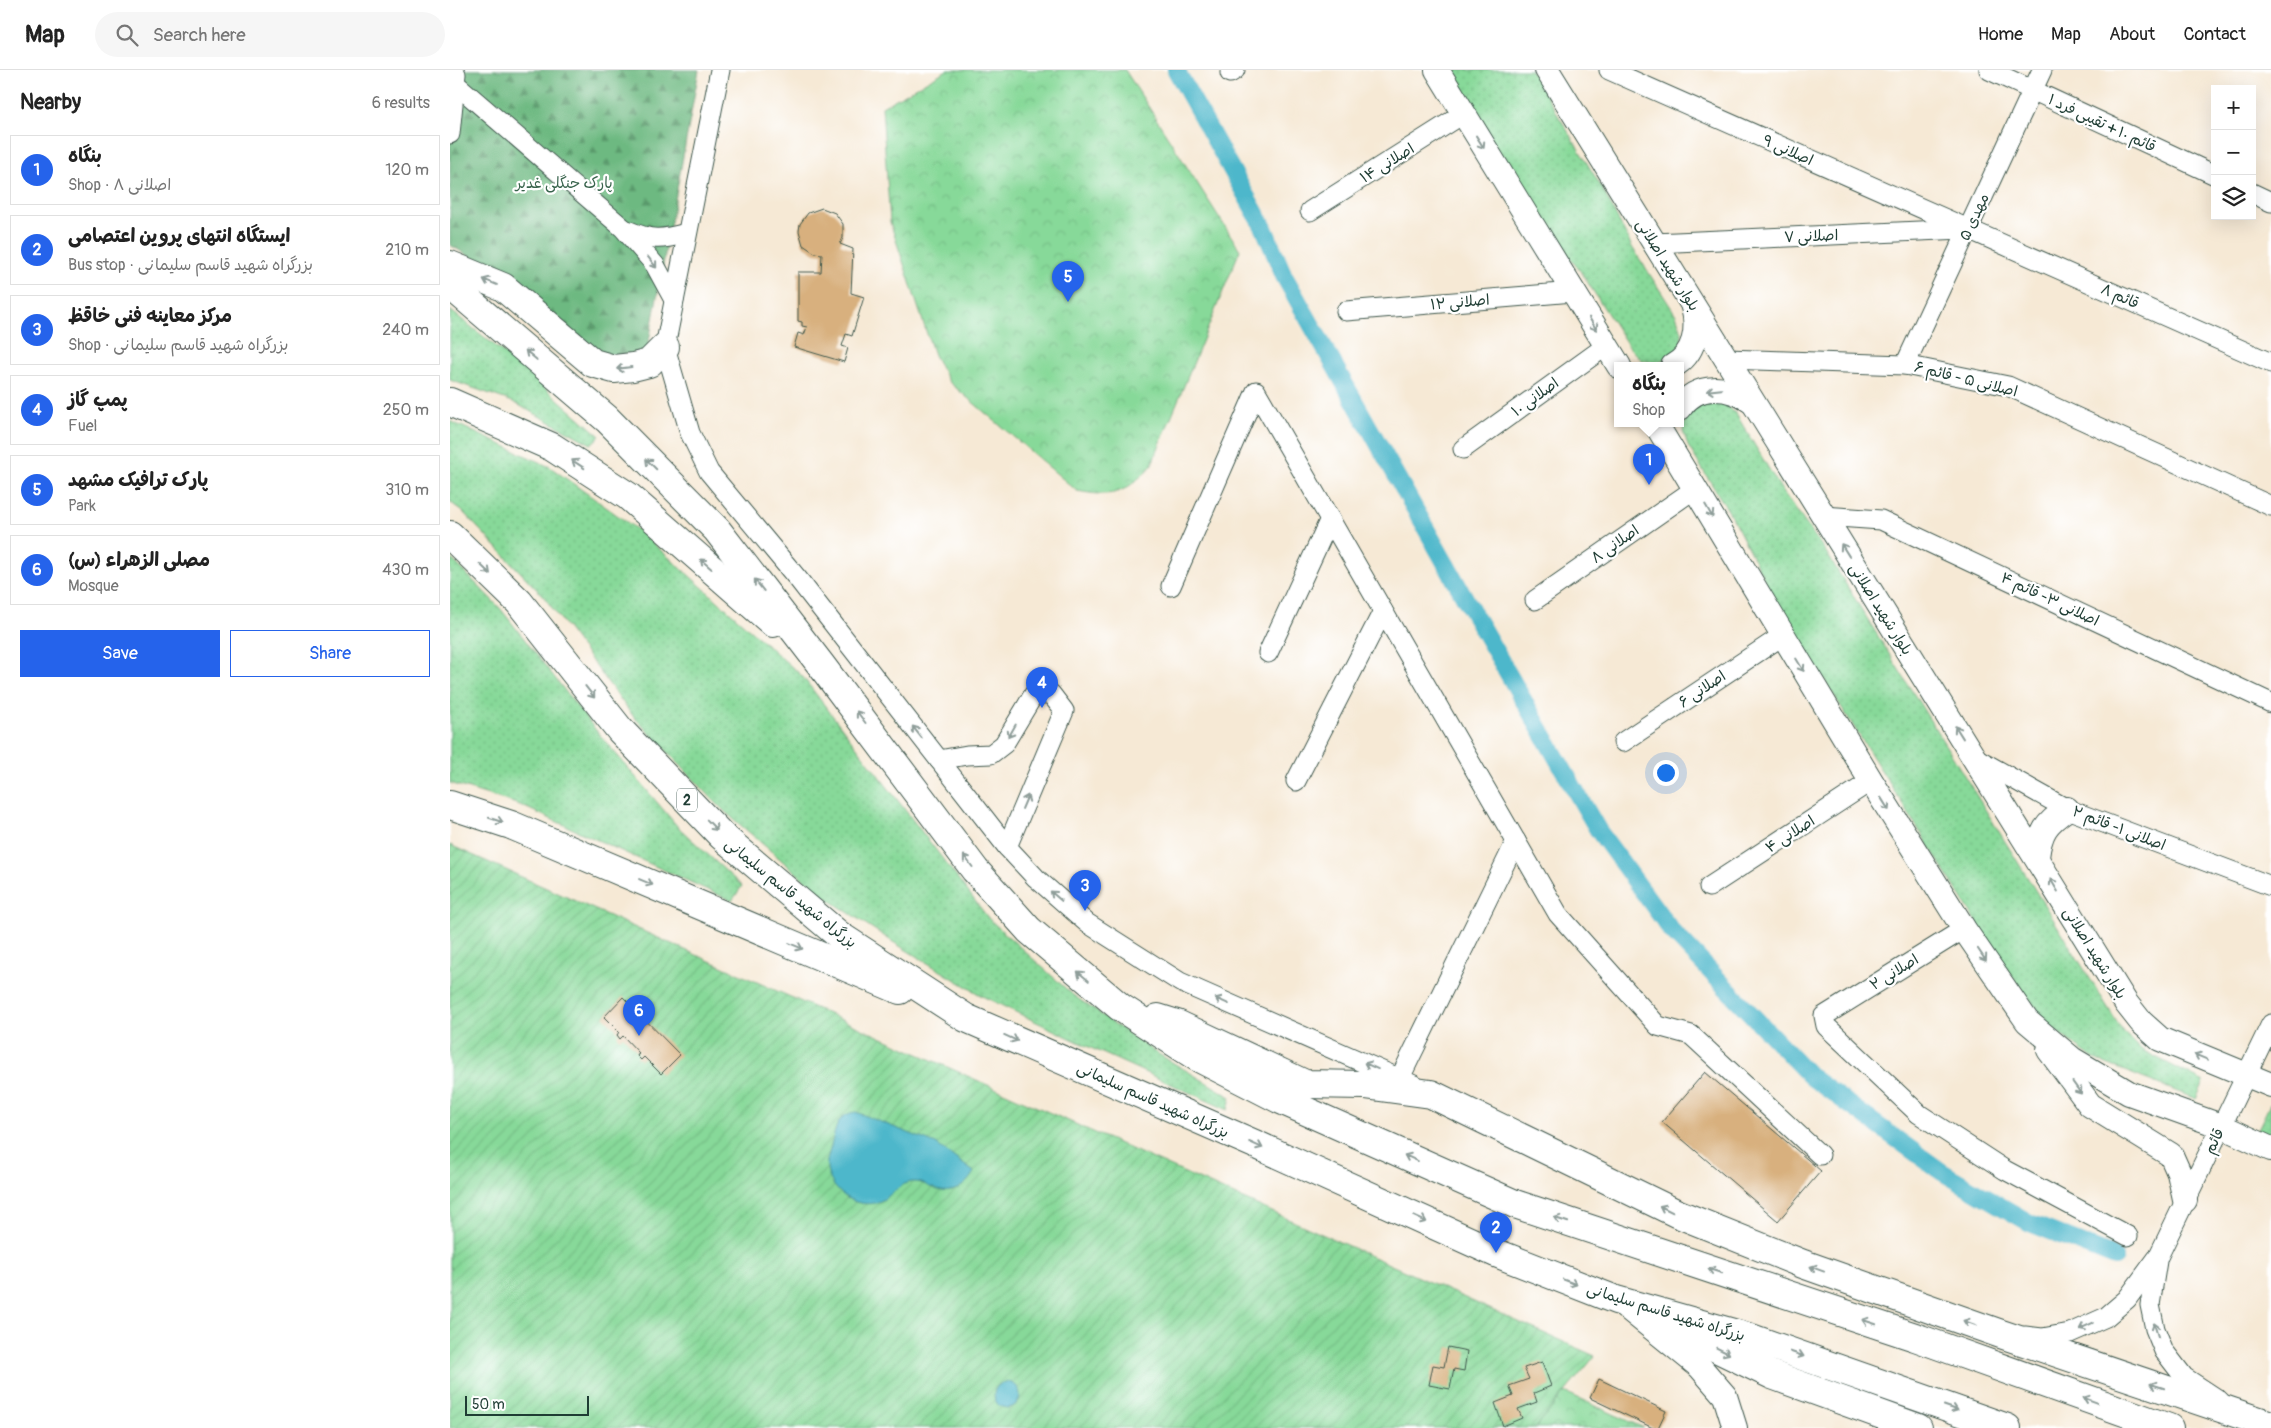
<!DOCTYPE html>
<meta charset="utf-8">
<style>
:root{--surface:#fff;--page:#f6f6f6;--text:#222;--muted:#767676;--line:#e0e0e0;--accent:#2563eb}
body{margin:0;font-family:Pangolin,"Playpen Sans Arabic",sans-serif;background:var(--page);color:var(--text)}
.controls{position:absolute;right:15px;top:15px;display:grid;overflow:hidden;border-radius:0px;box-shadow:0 5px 20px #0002}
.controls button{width:45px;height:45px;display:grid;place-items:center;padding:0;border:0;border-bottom:1px solid var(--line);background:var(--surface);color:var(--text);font:25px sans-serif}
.scale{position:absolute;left:15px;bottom:12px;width:124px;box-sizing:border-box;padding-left:5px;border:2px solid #1f3d34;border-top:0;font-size:14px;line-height:18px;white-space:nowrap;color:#1f3d34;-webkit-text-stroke:4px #fff;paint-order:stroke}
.you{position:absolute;left:1215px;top:702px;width:18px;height:18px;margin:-12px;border:4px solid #fff;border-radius:50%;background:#1a73e8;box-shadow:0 0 0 8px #1a73e833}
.badge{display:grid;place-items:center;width:32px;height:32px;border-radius:50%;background:var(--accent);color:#fff;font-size:16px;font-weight:700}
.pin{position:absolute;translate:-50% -41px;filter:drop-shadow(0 1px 2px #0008)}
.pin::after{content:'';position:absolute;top:26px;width:18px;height:15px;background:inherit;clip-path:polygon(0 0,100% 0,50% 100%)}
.popup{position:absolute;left:1164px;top:292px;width:70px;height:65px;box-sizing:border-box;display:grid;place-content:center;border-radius:0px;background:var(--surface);filter:drop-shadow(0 1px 4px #0005);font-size:16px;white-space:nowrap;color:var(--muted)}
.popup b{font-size:19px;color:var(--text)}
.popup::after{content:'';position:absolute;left:50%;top:100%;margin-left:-10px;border:10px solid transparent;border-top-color:var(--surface)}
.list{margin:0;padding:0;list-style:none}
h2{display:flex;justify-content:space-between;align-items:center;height:65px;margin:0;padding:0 20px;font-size:21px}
h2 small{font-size:16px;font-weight:400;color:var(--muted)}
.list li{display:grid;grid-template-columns:32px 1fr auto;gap:15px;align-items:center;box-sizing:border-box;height:70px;margin:0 10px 10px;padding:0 10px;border:1px solid var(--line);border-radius:0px}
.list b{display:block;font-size:19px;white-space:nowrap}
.list p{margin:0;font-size:16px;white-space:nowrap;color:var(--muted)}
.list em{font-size:16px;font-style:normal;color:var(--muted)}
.actions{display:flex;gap:10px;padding:15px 20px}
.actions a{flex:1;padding:11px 0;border:1px solid var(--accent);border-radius:0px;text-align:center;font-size:18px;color:var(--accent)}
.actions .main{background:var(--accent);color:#fff}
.icon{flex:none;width:28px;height:28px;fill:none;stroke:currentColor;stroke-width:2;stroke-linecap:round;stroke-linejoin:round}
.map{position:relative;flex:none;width:1821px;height:1358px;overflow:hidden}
header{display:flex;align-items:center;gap:30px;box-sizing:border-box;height:70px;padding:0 25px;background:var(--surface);border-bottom:1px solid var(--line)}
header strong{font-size:24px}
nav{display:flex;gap:28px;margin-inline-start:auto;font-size:18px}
.search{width:350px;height:45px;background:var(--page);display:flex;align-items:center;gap:12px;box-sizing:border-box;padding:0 18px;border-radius:28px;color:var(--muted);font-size:19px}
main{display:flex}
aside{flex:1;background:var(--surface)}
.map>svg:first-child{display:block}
.grass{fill:url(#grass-dots);stroke:#538b66}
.forest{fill:url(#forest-firs);stroke:#467b5a}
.park{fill:url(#park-crowns);stroke:#538b66}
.garden{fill:url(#garden-furrows);stroke:#538b66}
.water{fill:#4eb7cb;stroke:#367a80}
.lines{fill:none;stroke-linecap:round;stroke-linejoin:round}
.canal{stroke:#4eb7cb;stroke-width:18}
.building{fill:#d8b07e}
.minor-casing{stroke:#3f574c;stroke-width:21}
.major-casing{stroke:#3f574c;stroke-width:26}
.highway-casing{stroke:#3f574c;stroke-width:30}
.minor{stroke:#fff;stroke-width:19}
.major{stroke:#fff;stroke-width:24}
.highway{stroke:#fff;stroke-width:28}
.oneway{stroke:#8f9e9a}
.labels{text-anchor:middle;stroke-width:4.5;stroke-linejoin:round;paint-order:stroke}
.shield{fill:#fff;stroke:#627771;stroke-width:1}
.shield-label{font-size:14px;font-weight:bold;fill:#1f3d34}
.street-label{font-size:15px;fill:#1f3d34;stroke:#fff}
.park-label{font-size:15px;fill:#39644d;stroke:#fff}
</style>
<header>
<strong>Map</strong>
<div class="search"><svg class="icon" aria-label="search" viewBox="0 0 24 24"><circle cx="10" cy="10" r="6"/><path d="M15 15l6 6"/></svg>Search here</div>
<nav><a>Home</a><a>Map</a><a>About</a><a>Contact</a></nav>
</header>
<main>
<aside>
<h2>Nearby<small>6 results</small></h2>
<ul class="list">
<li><span class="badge">1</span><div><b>بنگاه</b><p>Shop · اصلانی ۸</p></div><em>120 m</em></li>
<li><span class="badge">2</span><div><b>ایستگاه انتهای پروین اعتصامی</b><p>Bus stop · بزرگراه شهید قاسم سلیمانی</p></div><em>210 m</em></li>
<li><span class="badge">3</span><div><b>مرکز معاینه فنی خاقظ</b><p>Shop · بزرگراه شهید قاسم سلیمانی</p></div><em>240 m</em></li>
<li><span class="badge">4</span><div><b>پمپ گاز</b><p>Fuel</p></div><em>250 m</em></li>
<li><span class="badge">5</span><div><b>پارک ترافیک مشهد</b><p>Park</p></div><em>310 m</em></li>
<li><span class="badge">6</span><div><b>مصلی الزهراء (س)</b><p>Mosque</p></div><em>430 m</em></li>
</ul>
<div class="actions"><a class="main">Save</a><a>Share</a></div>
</aside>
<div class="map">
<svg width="1821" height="1358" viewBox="0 0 1821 1358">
<defs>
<pattern id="grass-dots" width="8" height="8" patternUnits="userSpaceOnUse" patternTransform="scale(1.25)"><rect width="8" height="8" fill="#87d999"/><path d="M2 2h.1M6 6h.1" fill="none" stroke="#74bb84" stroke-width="1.8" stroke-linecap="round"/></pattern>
<pattern id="forest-firs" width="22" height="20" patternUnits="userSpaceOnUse" patternTransform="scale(1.25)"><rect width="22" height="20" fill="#6db981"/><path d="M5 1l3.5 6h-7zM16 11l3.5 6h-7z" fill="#59986a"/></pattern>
<pattern id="park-crowns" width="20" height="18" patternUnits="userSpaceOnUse" patternTransform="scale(1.25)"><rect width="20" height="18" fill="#87d999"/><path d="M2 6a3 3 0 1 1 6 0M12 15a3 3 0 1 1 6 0" fill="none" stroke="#74bb84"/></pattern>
<pattern id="garden-furrows" width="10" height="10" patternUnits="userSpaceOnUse" patternTransform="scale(1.25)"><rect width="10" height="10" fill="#87d999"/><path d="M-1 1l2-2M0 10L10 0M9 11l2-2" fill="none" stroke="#74bb84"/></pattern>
</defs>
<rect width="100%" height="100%" fill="#fff"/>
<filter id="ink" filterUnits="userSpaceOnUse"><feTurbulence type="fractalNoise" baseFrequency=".02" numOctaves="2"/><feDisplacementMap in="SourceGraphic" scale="10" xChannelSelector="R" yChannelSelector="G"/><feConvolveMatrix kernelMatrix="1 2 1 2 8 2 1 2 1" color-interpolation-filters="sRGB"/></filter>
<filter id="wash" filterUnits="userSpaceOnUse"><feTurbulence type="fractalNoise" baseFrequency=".0096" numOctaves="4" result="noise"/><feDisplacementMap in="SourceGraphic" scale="20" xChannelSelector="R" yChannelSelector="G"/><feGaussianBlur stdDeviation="1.12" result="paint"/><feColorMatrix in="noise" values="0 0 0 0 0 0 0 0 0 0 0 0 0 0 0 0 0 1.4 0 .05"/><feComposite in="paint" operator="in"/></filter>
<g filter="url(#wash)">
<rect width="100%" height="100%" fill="#f6e9d5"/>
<!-- grass -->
<g class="grass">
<path d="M998 0H1081L1152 118 1182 177 1226 245 1232 262 1231 276 1220 288 1206 292 1191 290 1179 277 1131 202 1091 152Z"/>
<path d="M0 240 62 289 150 366 141 374 63 332 0 310Z"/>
<path d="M1266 331 1277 335 1286 344 1331 419 1376 482 1673 962 1692 980 1754 1012 1746 1029 1644 989 1600 957 1557 900 1329 538 1282 447 1238 376 1233 361 1236 348 1245 337 1255 332Z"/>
<path d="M0 351 100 397 188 460 352 606 539 849 623 925 705 982 781 1027 778 1040 641 978 532 926 443 872 372 825 273 740 183 646 94 527 12 441 0 432Z"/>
<path d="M0 487 50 538 145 659 228 757 292 816 282 831 70 735 0 713Z"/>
<path d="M1821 1032V1070L1806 1063Z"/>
</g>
<!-- forest -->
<path class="forest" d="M0 0H249L197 282 152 287 55 207 0 175Z"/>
<!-- park -->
<g class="park">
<path d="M497 0H675L790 180 701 396C675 424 664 428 627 421L499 312 484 285 440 152 432 37Z"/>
<path d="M1115 1322 1194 1358H1085Z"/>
</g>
<!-- garden -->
<path class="garden" d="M0 775 1145 1286 1085 1358H0Z"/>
<!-- water -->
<g class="water">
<path d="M406 1042 486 1074 524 1102C516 1117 500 1127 483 1118 477 1116 472 1112 465 1112 443 1111 439 1141 406 1132 390 1127 375 1109 377 1091 378 1085 381 1078 382 1072 386 1057 388 1044 406 1042Z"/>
<circle cx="557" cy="1325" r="13"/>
</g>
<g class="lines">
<!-- canal -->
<path class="canal" d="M726 0 814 158 834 206 1025 546 1148 760 1221 860 1361 1007 1492 1102 1580 1153 1665 1187"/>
</g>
<g id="blocks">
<!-- building -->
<g class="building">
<path d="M372 138 385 143 393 154V168L390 174 403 179 401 223 414 227 402 266 396 264 392 276 398 278 394 292 344 277 348 263 354 265 357 257 352 256V252L348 251V202H371L372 184 365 183 353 175 349 161 350 154 358 143Z"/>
<path d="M173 927 230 985 211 1004 194 987 191 990 187 986 189 983 173 966 170 969 167 965 169 962 154 947Z"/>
<path d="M1255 1002 1371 1101 1328 1151 1212 1052Z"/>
<path d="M998 1277 1017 1281 1014 1301 1004 1299 1000 1319 979 1315 983 1295 994 1297Z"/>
<path d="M1092 1292 1101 1316 1084 1323 1087 1332 1068 1339 1072 1348 1053 1356 1045 1333 1063 1326 1059 1316 1079 1309 1074 1298Z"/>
<path d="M1149 1309 1216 1341 1208 1358H1203L1140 1328Z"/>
</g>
</g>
</g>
<g filter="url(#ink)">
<use href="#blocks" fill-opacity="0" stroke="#3f574c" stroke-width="1"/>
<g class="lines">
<!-- minor casing -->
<g class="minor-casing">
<g id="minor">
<path d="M270 0 215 277 240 363 259 402 348 509 557 777 586 808 637 853 730 912 964 1015"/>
<path d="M1159 0 1821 293"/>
<path d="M1539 0 1765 105"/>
<path d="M780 3 785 0"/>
<path d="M0 9 173 158 205 195 224 230"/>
<path d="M0 64 6 4"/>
<path d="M1802 123 1821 132"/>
<path d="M860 141 1013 44"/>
<path d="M177 160C202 171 211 170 237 163"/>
<path d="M1204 173 1513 159"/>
<path d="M896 241 1123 222"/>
<path d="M1276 289 1455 295 1558 316 1821 436"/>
<path d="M1455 295 1592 0"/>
<path d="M1013 379 1156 276"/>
<path d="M1373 446 1431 450 1821 633"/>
<path d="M721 516 806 321 1108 844 1208 956 1241 965 1370 1085"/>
<path d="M1085 530 1246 418"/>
<path d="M818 583 880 449"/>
<path d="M1173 672 1332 566"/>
<path d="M1524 687 1617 739 1821 816"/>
<path d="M489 690 517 685 541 684 554 674 584 624H601L614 641 557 777"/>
<path d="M846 711 933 541"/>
<path d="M1259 817 1421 711"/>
<path d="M1514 859 1374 946 1376 956 1469 1044 1555 1100 1678 1166"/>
<path d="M950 1008 1066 771"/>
<path d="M1707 1191 1700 1235 1705 1259 1714 1281 1734 1307 1769 1330"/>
<path d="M1575 1266 1592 1268 1620 1263 1656 1247 1677 1229 1708 1187 1821 954"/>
</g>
</g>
<!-- major casing -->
<g class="major-casing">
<g id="major">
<path d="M987 0 1169 296"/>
<path d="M1097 0 1676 933 1691 952 1710 969 1821 1015"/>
<path d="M1223 296C1245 284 1249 259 1243 237"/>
<path d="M1230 338C1247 312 1279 316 1301 331"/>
<path d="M1206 354 1421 711 1514 859 1577 951 1622 989 1679 1023 1771 1056 1821 1079"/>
<path d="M1587 787C1590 762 1596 753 1617 739"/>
<path d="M1599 980 1640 1035 1721 1085 1729 1103 1735 1130"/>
<path d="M1170 1232 1250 1297 1275 1326 1285 1358"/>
</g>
</g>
<!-- highway casing -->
<g class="highway-casing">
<g id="highway">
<path d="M0 195 53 217 143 293 164 299 183 297 199 293 215 277"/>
<path d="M0 215 157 349 267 460 371 595 525 800 579 860 670 937 747 987 829 1029 1065 1134 1465 1267 1719 1358"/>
<path d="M0 332 102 377 178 426 323 553"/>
<path d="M0 465 69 532 170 660 272 766 390 866 516 948 807 1075 1046 1183 1166 1230 1301 1268 1557 1358"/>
<path d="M0 735 61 755 450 920"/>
<path d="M708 948 727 954 855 1014 915 1015 981 1024 1226 1143 1353 1194 1551 1264 1821 1355"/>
<path d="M1231 1261 1322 1305 1468 1358"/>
</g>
</g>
<!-- minor -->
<use href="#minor" class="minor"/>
<!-- major -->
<use href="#major" class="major"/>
<!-- highway -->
<use href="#highway" class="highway"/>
</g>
<!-- one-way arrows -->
<defs><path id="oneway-shaft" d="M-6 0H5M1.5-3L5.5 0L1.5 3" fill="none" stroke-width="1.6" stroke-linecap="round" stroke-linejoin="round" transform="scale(1.25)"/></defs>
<g class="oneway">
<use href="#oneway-shaft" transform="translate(1030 72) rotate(58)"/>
<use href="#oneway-shaft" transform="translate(202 192) rotate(52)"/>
<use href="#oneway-shaft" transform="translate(40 212) rotate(-157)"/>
<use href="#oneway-shaft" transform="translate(1143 254) rotate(58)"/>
<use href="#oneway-shaft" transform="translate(81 285) rotate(-140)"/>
<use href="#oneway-shaft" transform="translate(174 298) rotate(173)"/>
<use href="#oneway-shaft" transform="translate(1264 320) rotate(174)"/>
<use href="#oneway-shaft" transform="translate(128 394) rotate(-147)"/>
<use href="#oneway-shaft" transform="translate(201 394) rotate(-135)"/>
<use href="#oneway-shaft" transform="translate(1259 441) rotate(60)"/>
<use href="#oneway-shaft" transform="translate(1395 480) rotate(-122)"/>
<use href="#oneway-shaft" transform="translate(256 494) rotate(-139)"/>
<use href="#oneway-shaft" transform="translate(35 499) rotate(44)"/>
<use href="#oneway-shaft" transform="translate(309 515) rotate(-128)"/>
<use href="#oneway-shaft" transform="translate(1350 595) rotate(59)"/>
<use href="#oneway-shaft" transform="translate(140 622) rotate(52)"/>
<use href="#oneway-shaft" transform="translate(411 647) rotate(-127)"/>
<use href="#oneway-shaft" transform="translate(562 661) rotate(120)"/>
<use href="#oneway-shaft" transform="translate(467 662) rotate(-128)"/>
<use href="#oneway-shaft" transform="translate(1509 662) rotate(-122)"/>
<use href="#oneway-shaft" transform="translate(575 732) rotate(-67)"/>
<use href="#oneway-shaft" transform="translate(1435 734) rotate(58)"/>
<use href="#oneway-shaft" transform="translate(46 750) rotate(18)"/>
<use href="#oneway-shaft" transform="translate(262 755) rotate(46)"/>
<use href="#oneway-shaft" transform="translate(518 791) rotate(-127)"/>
<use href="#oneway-shaft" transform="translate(196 812) rotate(23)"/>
<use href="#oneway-shaft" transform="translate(1604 815) rotate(-121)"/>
<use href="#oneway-shaft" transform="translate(606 826) rotate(-139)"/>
<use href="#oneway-shaft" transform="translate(346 876) rotate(23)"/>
<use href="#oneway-shaft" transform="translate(1532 885) rotate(56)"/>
<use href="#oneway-shaft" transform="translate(633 906) rotate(-140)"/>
<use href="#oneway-shaft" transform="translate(772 931) rotate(-156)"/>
<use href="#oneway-shaft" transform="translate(561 968) rotate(24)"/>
<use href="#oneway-shaft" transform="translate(1751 987) rotate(-157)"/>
<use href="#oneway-shaft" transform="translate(921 996) rotate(-156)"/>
<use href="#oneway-shaft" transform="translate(1627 1018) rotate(54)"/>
<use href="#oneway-shaft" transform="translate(806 1075) rotate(24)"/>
<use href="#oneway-shaft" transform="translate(961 1088) rotate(-156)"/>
<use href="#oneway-shaft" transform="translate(1216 1139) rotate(-154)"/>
<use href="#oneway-shaft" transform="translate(970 1149) rotate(24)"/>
<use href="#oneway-shaft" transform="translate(1111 1150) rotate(-162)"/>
<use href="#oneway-shaft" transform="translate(1367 1199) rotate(-160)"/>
<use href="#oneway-shaft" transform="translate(1265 1201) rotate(-162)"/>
<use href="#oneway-shaft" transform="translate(1120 1212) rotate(21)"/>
<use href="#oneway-shaft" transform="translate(1419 1252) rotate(-162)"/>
<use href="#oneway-shaft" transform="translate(1520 1253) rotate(-160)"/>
<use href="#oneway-shaft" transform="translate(1636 1256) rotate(155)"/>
<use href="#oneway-shaft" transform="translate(1706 1260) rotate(-107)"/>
<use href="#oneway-shaft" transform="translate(1273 1281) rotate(26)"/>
<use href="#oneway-shaft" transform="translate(1347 1284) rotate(19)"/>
<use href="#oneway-shaft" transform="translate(1707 1316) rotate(-162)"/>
<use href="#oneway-shaft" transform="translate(1640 1330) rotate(-160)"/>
<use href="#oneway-shaft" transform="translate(1501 1338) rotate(19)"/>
</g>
</g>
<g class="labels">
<!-- shield labels -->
<rect class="shield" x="227" y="718.5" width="20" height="23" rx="4"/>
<g class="shield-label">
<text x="237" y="735">2</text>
</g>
<!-- street labels -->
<g class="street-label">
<text transform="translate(1652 53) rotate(25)" y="5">قائم ۱۰ + تقیبی فرد ۱</text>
<text transform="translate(1338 80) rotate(24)" y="5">اصلانی ۹</text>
<text transform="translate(937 93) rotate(-32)" y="5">اصلانی ۱۴</text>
<text transform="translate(1524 147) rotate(-65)" y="5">مهدی ۵</text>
<text transform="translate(1361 166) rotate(-2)" y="5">اصلانی ۷</text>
<text transform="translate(1218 195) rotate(58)" y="5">بلوار شهید اصلانی</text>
<text transform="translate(1670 226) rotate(24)" y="5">قائم ۸</text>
<text transform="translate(1010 232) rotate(-5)" y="5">اصلانی ۱۲</text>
<text transform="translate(1516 309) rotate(14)" y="5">اصلانی ۵ - قائم ۶</text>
<text transform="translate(1085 327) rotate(-36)" y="5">اصلانی ۱۰</text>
<text transform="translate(1165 474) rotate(-35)" y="5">اصلانی ۸</text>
<text transform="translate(1600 529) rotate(25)" y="5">اصلانی ۳- قائم ۴</text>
<text transform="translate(1431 539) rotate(58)" y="5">بلوار شهید اصلانی</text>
<text transform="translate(1252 619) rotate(-34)" y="5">اصلانی ۶</text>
<text transform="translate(1669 758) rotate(21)" y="5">اصلانی ۱- قائم ۲</text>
<text transform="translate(1340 764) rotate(-33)" y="5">اصلانی ۴</text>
<text transform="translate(341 823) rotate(39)" y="5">بزرگراه شهید قاسم سلیمانی</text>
<text transform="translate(1645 883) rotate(58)" y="5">بلوار شهید اصلانی</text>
<text transform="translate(1444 902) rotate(-32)" y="5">اصلانی ۲</text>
<text transform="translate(703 1030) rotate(24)" y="5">بزرگراه شهید قاسم سلیمانی</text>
<text transform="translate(1764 1071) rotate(-64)" y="5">قائم</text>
<text transform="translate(1216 1242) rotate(17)" y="5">بزرگراه شهید قاسم سلیمانی</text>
</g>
<!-- park labels -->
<g class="park-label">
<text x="114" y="118">پارک جنگلی غدیر</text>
</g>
</g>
</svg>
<div class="controls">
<button>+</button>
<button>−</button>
<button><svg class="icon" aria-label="layers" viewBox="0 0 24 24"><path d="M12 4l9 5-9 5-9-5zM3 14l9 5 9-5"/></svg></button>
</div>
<div class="scale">50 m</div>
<div class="you"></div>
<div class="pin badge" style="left:1199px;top:415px">1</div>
<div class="popup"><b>بنگاه</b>Shop</div>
<div class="pin badge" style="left:1046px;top:1183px">2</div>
<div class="pin badge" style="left:635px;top:841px">3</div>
<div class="pin badge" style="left:592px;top:638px">4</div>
<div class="pin badge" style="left:618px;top:232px">5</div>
<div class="pin badge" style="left:189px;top:966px">6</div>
</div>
</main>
